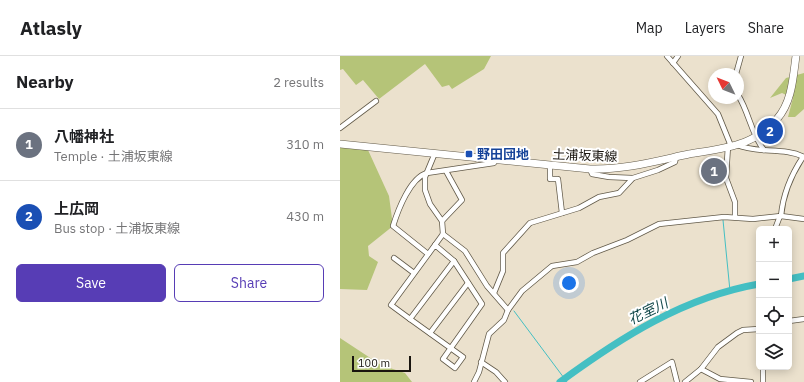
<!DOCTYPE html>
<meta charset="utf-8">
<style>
:root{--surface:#fff;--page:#f2f2f2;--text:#202124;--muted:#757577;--line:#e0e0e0;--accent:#573db5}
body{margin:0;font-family:"IBM Plex Sans","Noto Sans JP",sans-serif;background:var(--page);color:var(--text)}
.controls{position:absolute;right:12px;bottom:12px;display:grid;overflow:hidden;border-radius:6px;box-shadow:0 2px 10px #0003}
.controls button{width:36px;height:36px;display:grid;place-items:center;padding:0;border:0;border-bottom:1px solid var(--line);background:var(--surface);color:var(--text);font:20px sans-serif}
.compass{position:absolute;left:368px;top:12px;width:36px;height:36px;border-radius:50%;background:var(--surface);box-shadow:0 2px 10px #0003;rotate:313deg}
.scale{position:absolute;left:12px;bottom:10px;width:59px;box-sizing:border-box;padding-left:4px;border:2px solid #19150f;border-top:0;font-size:11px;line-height:14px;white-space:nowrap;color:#19150f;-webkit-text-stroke:3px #fff;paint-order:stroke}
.you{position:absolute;left:229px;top:227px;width:14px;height:14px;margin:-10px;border:3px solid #fff;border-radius:50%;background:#1a73e8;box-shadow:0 0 0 6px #1a73e833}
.badge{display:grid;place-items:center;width:26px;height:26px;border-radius:50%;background:var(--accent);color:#fff;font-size:13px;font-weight:700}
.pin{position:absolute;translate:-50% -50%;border:2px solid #fff;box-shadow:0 1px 4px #0006}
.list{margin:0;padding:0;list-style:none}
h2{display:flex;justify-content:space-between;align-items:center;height:52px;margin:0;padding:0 16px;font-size:17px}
h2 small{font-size:13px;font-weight:400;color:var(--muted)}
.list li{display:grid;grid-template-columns:26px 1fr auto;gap:12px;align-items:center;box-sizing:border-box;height:72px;padding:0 16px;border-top:1px solid var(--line)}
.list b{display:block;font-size:15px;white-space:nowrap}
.list p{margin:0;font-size:13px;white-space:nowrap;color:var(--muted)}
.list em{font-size:13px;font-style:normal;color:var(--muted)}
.actions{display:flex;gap:8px;padding:12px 16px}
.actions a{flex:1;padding:9px 0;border:1px solid var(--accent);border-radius:6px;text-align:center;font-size:14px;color:var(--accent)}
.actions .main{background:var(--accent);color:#fff}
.icon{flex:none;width:22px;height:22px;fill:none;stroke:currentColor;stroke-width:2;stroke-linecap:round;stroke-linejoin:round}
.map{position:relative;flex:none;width:464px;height:326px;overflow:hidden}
header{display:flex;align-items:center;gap:24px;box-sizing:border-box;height:56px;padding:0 20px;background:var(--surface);border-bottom:1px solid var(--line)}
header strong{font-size:19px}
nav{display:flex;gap:22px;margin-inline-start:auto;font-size:14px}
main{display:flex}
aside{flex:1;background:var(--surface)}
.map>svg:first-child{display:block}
.green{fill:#b5c478}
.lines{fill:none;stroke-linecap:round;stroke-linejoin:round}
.stream{stroke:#44bfc3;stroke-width:1}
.river{stroke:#44bfc3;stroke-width:7}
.street-casing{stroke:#625a49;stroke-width:6}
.secondary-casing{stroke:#625a49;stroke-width:8}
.street{stroke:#fff;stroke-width:4.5}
.secondary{stroke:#fff;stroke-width:7}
.transit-dot{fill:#1a4fb4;stroke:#fff;stroke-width:1.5}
.labels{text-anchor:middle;stroke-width:4;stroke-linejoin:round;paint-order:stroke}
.transit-label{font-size:13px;font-weight:bold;fill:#164399;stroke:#fff;text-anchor:start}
.street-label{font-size:13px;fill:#19150f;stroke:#fff}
.water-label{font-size:14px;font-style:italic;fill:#12484a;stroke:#fff}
</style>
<header>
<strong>Atlasly</strong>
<nav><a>Map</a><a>Layers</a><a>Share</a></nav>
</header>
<main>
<aside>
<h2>Nearby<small>2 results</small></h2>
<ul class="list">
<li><span class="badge" style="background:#6b7280">1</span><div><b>八幡神社</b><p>Temple · 土浦坂東線</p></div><em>310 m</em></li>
<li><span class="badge" style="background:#1a4fb4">2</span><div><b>上広岡</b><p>Bus stop · 土浦坂東線</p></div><em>430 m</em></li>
</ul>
<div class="actions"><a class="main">Save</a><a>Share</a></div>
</aside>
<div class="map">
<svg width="464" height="326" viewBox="0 0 464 326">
<rect width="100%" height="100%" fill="#ebe1cd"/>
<!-- green -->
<g class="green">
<path d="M0 0H151L144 13 112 33 109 29 102 31 85 8 39 43 23 24 16 29 3 13 0 14Z"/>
<path d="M464 17V53L455 61H448L453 42 442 37 430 42 446 22Z"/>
<path d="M0 90 28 94 49 140 53 170 28 190 29 200 38 206 27 234 0 233Z"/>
<path d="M0 282 41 309 65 317 72 326H0Z"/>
</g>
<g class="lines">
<!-- stream -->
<g class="stream">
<path d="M383 164 390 235"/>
<path d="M174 255 227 326"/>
</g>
<!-- river -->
<g class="river">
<path d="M449 223 464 220"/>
<path d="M220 326C280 282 344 241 419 228"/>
</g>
<!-- street casing -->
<g class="street-casing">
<g id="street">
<path d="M327 0 378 58 391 90"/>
<path d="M333 7 338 0"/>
<path d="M396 18 401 0"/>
<path d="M398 39C409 56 411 78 424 94"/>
<path d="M0 72 36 45"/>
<path d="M397 89C418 98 444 91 464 101"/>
<path d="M388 90 386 122 395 146V161"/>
<path d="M210 110V123H218L222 157"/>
<path d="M250 113 252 118 269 121 292 122"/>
<path d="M441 160C443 138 451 119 463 101"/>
<path d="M102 165 122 144 106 115"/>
<path d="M435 173 440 160"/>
<path d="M103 178 125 195 147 230 168 254"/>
<path d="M95 189 103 178 102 165 90 148 85 134V121L95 97"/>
<path d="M88 198 53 170C58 154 70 122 87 117L154 107 156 103"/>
<path d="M54 202 74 217"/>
<path d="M154 237 163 215V197L190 167 239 152 259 141 279 137 293 122 318 114 335 106 336 101"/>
<path d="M70 263 123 301 115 312 103 303 142 248 114 205 95 189 51 249 70 263"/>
<path d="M70 263 114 205"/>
<path d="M449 265 464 263"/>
<path d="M90 277 128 227"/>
<path d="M141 306 156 316 165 326"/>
<path d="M423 311V326"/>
<path d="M361 313 380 323 411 326"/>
<path d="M134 326 139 316 149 278 164 264 168 254 182 235 212 210 237 206 253 197 287 184 319 168 384 161 413 163 441 160 464 163"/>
<path d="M300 326 332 306 337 326"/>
<path d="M345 326 361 313 378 291 397 277 403 274 419 273"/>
</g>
</g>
<!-- secondary casing -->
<g class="secondary-casing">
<path id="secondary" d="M0 88 250 113C284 114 316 105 349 98 367 95 387 93 405 86 417 81 429 73 437 63 452 46 453 22 456 0"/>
</g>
<!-- street -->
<use href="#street" class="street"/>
<!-- secondary -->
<use href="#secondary" class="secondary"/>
</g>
<!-- markers -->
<rect class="transit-dot" x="125" y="94" width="8" height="8" rx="2"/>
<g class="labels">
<!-- transit labels -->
<g class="transit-label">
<text x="137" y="103">野田団地</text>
</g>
<!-- street labels -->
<g class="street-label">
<text transform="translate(245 99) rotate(2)" y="5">土浦坂東線</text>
</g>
<!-- water labels -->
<g class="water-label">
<text transform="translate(308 255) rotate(-26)" y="5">花室川</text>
</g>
</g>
</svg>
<div class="controls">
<button>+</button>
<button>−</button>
<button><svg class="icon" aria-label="locate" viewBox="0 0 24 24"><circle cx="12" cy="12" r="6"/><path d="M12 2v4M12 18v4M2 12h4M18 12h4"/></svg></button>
<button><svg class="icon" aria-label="layers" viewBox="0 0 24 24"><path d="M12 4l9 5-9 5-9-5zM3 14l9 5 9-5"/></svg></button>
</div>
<svg class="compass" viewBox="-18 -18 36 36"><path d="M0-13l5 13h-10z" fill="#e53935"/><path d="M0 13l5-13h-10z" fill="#757577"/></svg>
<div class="scale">100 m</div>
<div class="you"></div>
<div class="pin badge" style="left:374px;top:115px;background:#6b7280">1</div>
<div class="pin badge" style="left:430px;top:75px;background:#1a4fb4">2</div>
</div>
</main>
